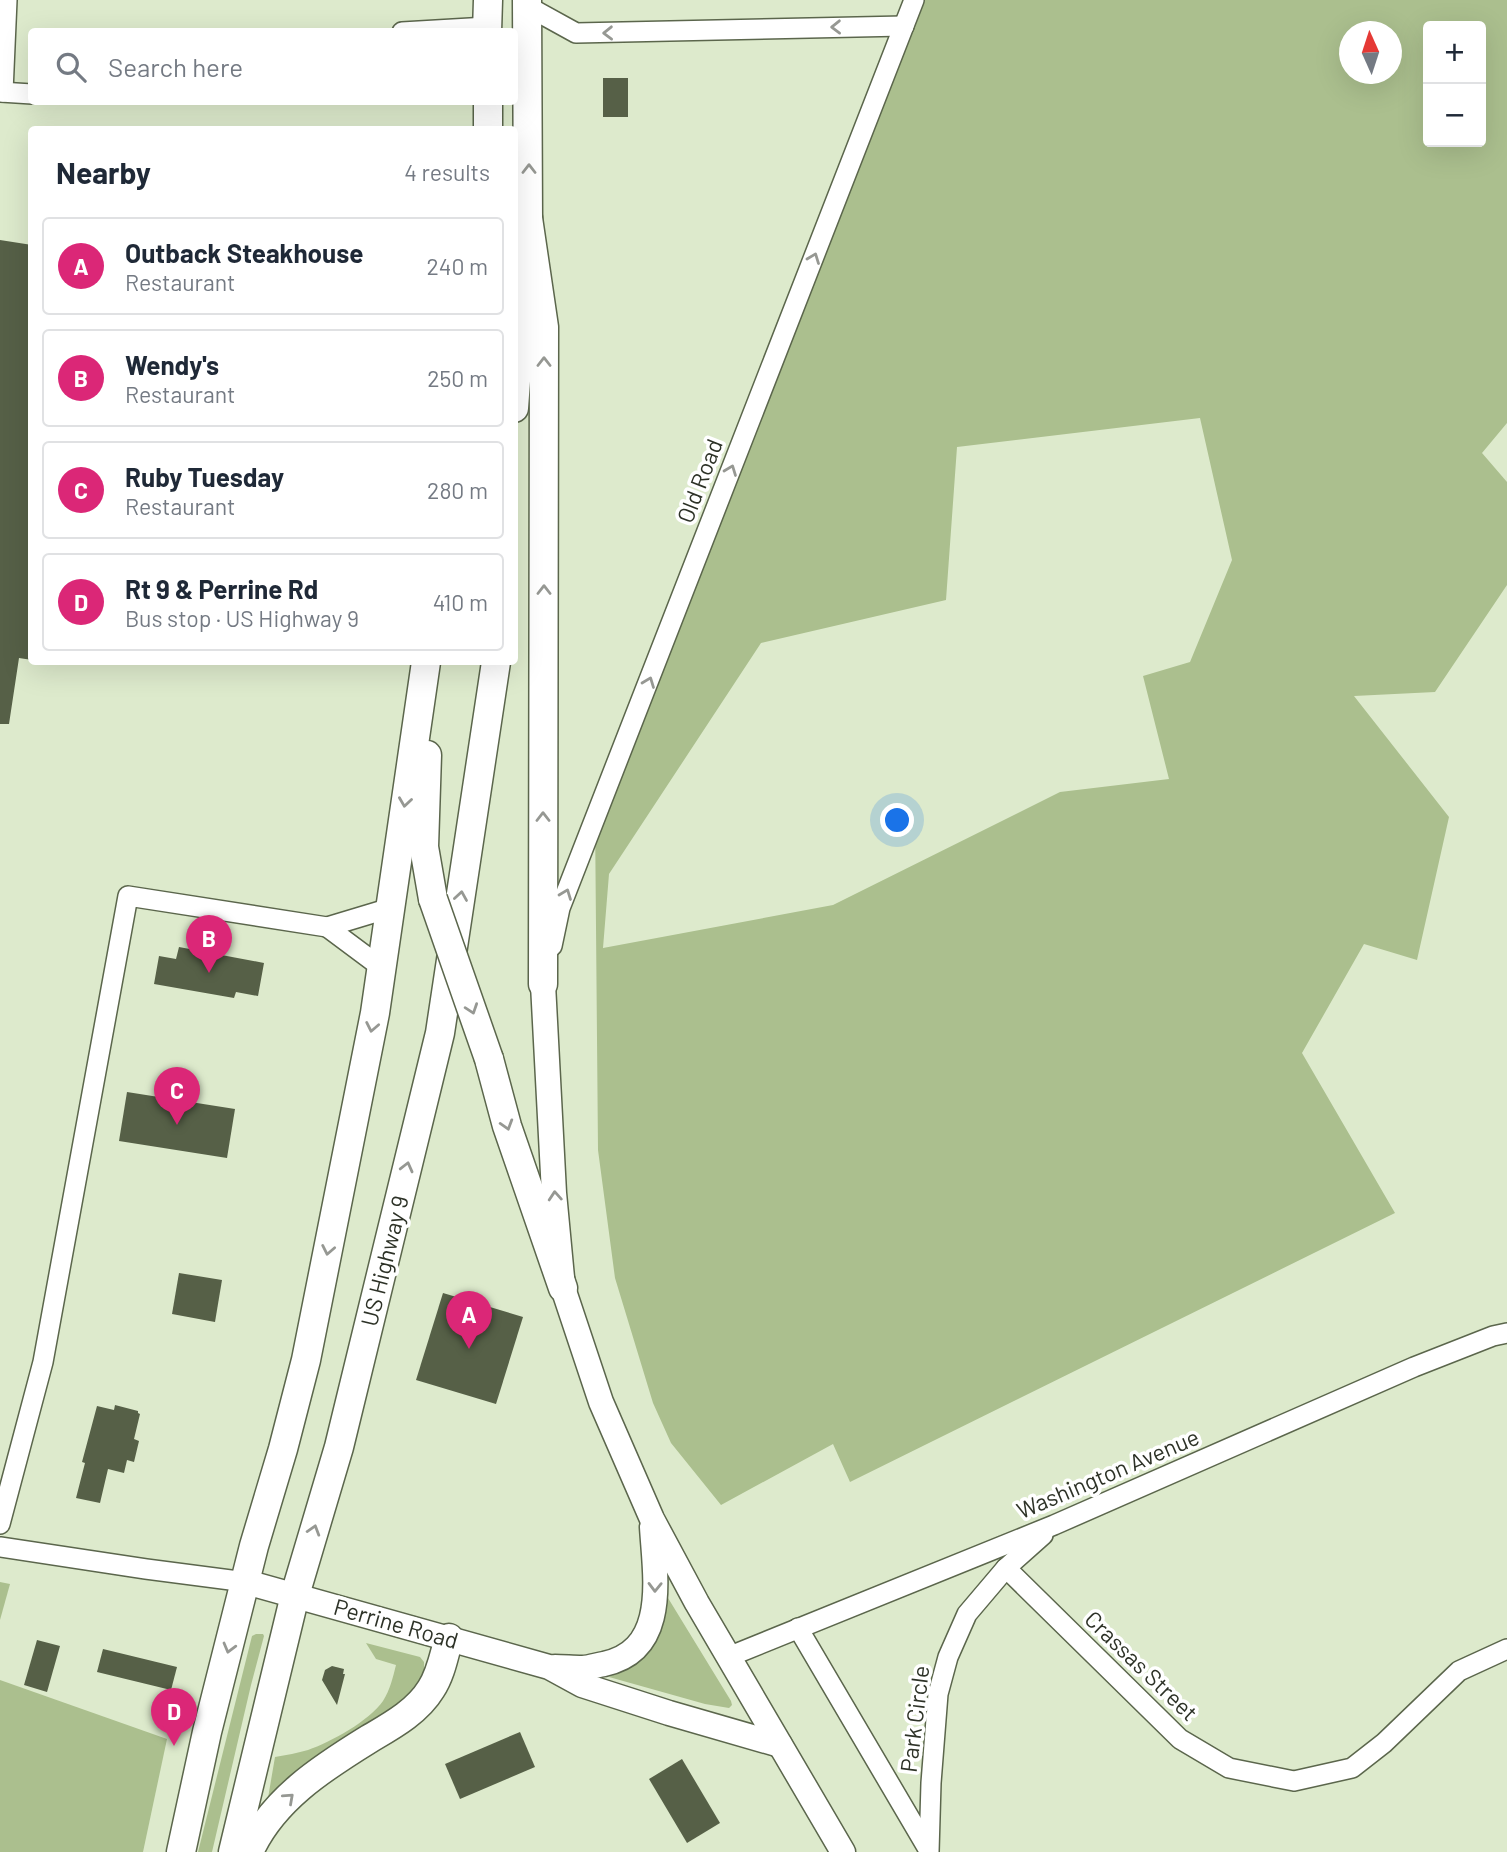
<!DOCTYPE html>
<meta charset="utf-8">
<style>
:root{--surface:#fff;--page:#f2f2f3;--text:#1f2937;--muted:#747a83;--line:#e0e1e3;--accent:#db2777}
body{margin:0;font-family:Barlow,sans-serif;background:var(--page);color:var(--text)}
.controls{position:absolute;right:21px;top:21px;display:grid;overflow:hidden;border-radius:7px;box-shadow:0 7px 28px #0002}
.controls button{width:63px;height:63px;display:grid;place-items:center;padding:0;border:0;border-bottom:2px solid var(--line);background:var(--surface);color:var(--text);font:35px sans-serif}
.compass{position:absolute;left:1339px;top:21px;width:63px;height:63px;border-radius:50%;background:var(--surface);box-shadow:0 7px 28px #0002;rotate:357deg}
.you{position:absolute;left:898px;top:821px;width:24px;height:24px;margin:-18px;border:5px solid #fff;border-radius:50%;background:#1a73e8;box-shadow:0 0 0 10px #1a73e833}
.badge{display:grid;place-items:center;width:46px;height:46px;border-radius:50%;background:var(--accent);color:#fff;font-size:23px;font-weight:700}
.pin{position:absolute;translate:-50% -58px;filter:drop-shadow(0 2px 4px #0008)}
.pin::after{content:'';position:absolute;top:37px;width:24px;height:21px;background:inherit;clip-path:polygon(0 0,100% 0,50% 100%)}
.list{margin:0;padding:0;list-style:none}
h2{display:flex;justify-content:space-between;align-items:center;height:91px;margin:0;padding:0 28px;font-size:30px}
h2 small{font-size:23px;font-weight:400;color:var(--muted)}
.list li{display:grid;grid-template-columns:46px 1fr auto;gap:21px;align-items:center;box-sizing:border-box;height:98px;margin:0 14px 14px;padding:0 14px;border:2px solid var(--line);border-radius:7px}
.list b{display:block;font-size:26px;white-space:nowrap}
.list p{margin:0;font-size:23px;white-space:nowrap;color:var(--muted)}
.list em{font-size:23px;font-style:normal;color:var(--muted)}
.icon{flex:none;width:38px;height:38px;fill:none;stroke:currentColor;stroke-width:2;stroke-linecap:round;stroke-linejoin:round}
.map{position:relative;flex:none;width:1507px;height:1852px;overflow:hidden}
.search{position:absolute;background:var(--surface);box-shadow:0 7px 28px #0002;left:28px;top:28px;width:490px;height:77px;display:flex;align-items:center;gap:18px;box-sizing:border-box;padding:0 24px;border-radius:7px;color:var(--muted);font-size:26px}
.panel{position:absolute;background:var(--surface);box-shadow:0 7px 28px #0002;left:28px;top:126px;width:490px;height:539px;border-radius:7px}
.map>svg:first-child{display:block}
.green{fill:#abbf8e;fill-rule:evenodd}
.building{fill:#566047}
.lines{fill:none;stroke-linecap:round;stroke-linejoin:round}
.minor-casing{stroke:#5b664c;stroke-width:22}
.major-casing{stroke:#5b664c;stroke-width:27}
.highway-casing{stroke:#5b664c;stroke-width:31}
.minor{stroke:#fff;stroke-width:19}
.major{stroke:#fff;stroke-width:24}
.highway{stroke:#fff;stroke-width:28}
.highway-bridge-casing{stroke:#5b664c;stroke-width:31;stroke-linecap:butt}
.highway-bridge{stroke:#fff;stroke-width:28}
.oneway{stroke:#969893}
.labels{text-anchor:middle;stroke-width:7;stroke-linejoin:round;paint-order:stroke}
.street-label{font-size:23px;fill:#2d3227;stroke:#fff}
</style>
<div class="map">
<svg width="1507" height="1852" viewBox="0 0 1507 1852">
<rect width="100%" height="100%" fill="#ddeacc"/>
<!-- green -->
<g class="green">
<path d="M925 0H1507V423L1482 453 1507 482V585L1435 692 1354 696 1449 817 1417 960 1364 944 1302 1053 1395 1213 850 1482 833 1444 721 1505 671 1443 653 1403 615 1278 598 1150 595 815ZM1428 26H1481V142H1428ZM1350 32H1392V74H1350ZM1200 418 1232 560 1190 662 1143 676 1169 779 1060 792 833 905 603 948 609 874 761 643 946 600 957 447Z"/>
<path d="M0 1582 10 1584 0 1620Z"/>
<path d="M668 1598 731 1701 732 1705 729 1708 705 1704 609 1677 631 1666 664 1615Z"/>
<path d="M256 1634H263L264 1636 251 1685 212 1852H198L252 1636Z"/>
<path d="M366 1643 420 1657 424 1662V1674L415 1695 268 1798 275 1757C286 1755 298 1753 308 1750 331 1742 369 1721 383 1701 390 1690 393 1677 396 1665L376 1659Z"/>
<path d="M0 1680 167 1739 143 1852H0Z"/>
</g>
<!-- building -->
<g class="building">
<rect x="603" y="78" width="25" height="39"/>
<path d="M0 240 32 245V660L19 658 9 724H0Z"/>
<path d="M179 947 264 963 258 996 236 992 234 998 154 984 159 956 176 959Z"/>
<path d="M127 1092 235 1109 227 1158 119 1141Z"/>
<path d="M179 1273 222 1280 215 1322 172 1314Z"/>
<path d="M443 1293 523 1317 496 1404 416 1380Z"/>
<path d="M115 1405 138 1411V1413L140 1414 134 1439 139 1441 134 1462 127 1460 124 1473 108 1469 100 1503 76 1498 85 1463 82 1462 97 1406 114 1410Z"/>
<path d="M37 1640 60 1646 47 1692 24 1685Z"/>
<path d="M103 1649 177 1667 171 1690 97 1672Z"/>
<path d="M332 1666 344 1669 343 1674H345L337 1705 322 1680 325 1670Z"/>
<path d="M520 1732 535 1767 460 1799 445 1764Z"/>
<path d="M682 1759 720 1823 687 1843 649 1779Z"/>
</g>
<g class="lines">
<!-- minor casing -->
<g class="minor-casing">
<g id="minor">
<path d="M527 6 576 33 904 26"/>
<path d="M402 32 487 27"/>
<path d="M0 92 32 94"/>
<path d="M3 92 7 0"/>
<path d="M552 946 560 908 914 0"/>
<path d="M382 968 327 927 390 908"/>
<path d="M0 1524 43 1362 128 896 327 927"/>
<path d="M0 1547 146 1569 246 1582"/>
<path d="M1006 1568 1180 1739 1229 1768 1294 1781 1352 1768 1384 1743 1459 1671 1507 1649"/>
<path d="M798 1628 928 1849"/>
<path d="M728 1657 1054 1525 1414 1367 1493 1336 1507 1333"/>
<path d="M929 1852 931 1783 938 1694 948 1657 967 1614 1006 1568 1043 1535"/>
</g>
</g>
<!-- major casing -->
<g class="major-casing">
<g id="major">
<path d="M543 984 554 1193 563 1288 601 1402 652 1519 697 1603 843 1852"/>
<path d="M246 1582 549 1667 582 1685 669 1713 780 1745"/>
<path d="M555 1667C564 1667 573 1668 582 1668 589 1668 597 1665 604 1664 669 1650 655 1577 652 1527"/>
</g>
</g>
<!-- highway casing -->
<g class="highway-casing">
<g id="highway">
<path d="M487 32 488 0"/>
<path d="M488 102V130"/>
<path d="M528 218 544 327 543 984"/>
<path d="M514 408 528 218 527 0"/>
<path d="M427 755 424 847 433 899"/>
<path d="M489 1059 507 1126 563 1288"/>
<path d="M181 1852 207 1732 254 1546 283 1449 306 1360 375 1013 426 662"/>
<path d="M233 1852 295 1595 339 1447 440 1033 496 662"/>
<path d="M249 1852C272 1800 322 1768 369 1739 391 1726 417 1712 431 1689 441 1674 444 1655 449 1638"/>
</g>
</g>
<!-- minor -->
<use href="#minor" class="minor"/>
<!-- major -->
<use href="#major" class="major"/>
<!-- highway -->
<use href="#highway" class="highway"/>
<!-- highway-bridge casing -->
<g class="highway-bridge-casing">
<path id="highway-bridge" d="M433 899 489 1059"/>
</g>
<!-- highway-bridge -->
<use href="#highway-bridge" class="highway-bridge"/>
</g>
<!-- one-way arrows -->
<defs><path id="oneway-chevron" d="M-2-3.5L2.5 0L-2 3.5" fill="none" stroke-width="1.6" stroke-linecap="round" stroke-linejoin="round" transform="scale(1.75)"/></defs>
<g class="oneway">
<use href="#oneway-chevron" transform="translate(836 27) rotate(179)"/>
<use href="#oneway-chevron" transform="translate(608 33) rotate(179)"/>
<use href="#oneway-chevron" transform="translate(529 169) rotate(-90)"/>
<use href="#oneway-chevron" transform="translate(814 258) rotate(-69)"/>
<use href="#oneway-chevron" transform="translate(544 362) rotate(-90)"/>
<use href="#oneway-chevron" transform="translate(731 470) rotate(-69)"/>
<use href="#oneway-chevron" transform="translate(544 590) rotate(-90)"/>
<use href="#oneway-chevron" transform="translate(649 682) rotate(-69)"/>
<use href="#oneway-chevron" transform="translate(405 802) rotate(98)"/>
<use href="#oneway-chevron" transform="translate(543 817) rotate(-90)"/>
<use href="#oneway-chevron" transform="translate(566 894) rotate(-69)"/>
<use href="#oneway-chevron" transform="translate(461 896) rotate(-81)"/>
<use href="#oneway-chevron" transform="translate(472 1009) rotate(71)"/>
<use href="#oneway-chevron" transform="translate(372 1027) rotate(101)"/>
<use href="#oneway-chevron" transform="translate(507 1125) rotate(73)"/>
<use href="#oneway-chevron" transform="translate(407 1167) rotate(-76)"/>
<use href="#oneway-chevron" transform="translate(555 1196) rotate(-94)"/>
<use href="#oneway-chevron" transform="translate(328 1250) rotate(101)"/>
<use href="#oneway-chevron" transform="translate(314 1530) rotate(-73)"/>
<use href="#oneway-chevron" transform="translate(655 1587) rotate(91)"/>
<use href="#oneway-chevron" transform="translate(229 1648) rotate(105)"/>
<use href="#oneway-chevron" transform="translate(289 1798) rotate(-42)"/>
</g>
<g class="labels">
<!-- street labels -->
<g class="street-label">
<text transform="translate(700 481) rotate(-69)" y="8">Old Road</text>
<text transform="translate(385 1261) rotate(-76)" y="8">US Highway 9</text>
<text transform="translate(1108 1474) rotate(-23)" y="8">Washington Avenue</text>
<text transform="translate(396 1624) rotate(16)" y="8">Perrine Road</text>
<text transform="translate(1141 1666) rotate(44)" y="8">Crassas Street</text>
<text transform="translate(915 1719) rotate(-83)" y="8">Park Circle</text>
</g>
</g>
</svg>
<div class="controls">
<button>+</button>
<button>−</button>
</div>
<svg class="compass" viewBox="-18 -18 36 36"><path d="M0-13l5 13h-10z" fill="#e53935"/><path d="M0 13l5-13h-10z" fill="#747a83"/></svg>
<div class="you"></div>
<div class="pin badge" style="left:469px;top:1349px">A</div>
<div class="pin badge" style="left:209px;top:973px">B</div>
<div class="pin badge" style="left:177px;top:1125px">C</div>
<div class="pin badge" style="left:174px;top:1746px">D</div>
<div class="search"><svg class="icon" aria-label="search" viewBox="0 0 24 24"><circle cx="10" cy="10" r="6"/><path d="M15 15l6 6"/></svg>Search here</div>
<section class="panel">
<h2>Nearby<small>4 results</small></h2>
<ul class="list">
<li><span class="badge">A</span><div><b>Outback Steakhouse</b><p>Restaurant</p></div><em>240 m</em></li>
<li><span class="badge">B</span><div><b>Wendy's</b><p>Restaurant</p></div><em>250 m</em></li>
<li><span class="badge">C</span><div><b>Ruby Tuesday</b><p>Restaurant</p></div><em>280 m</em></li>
<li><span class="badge">D</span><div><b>Rt 9 &amp; Perrine Rd</b><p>Bus stop · US Highway 9</p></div><em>410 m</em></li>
</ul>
</section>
</div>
